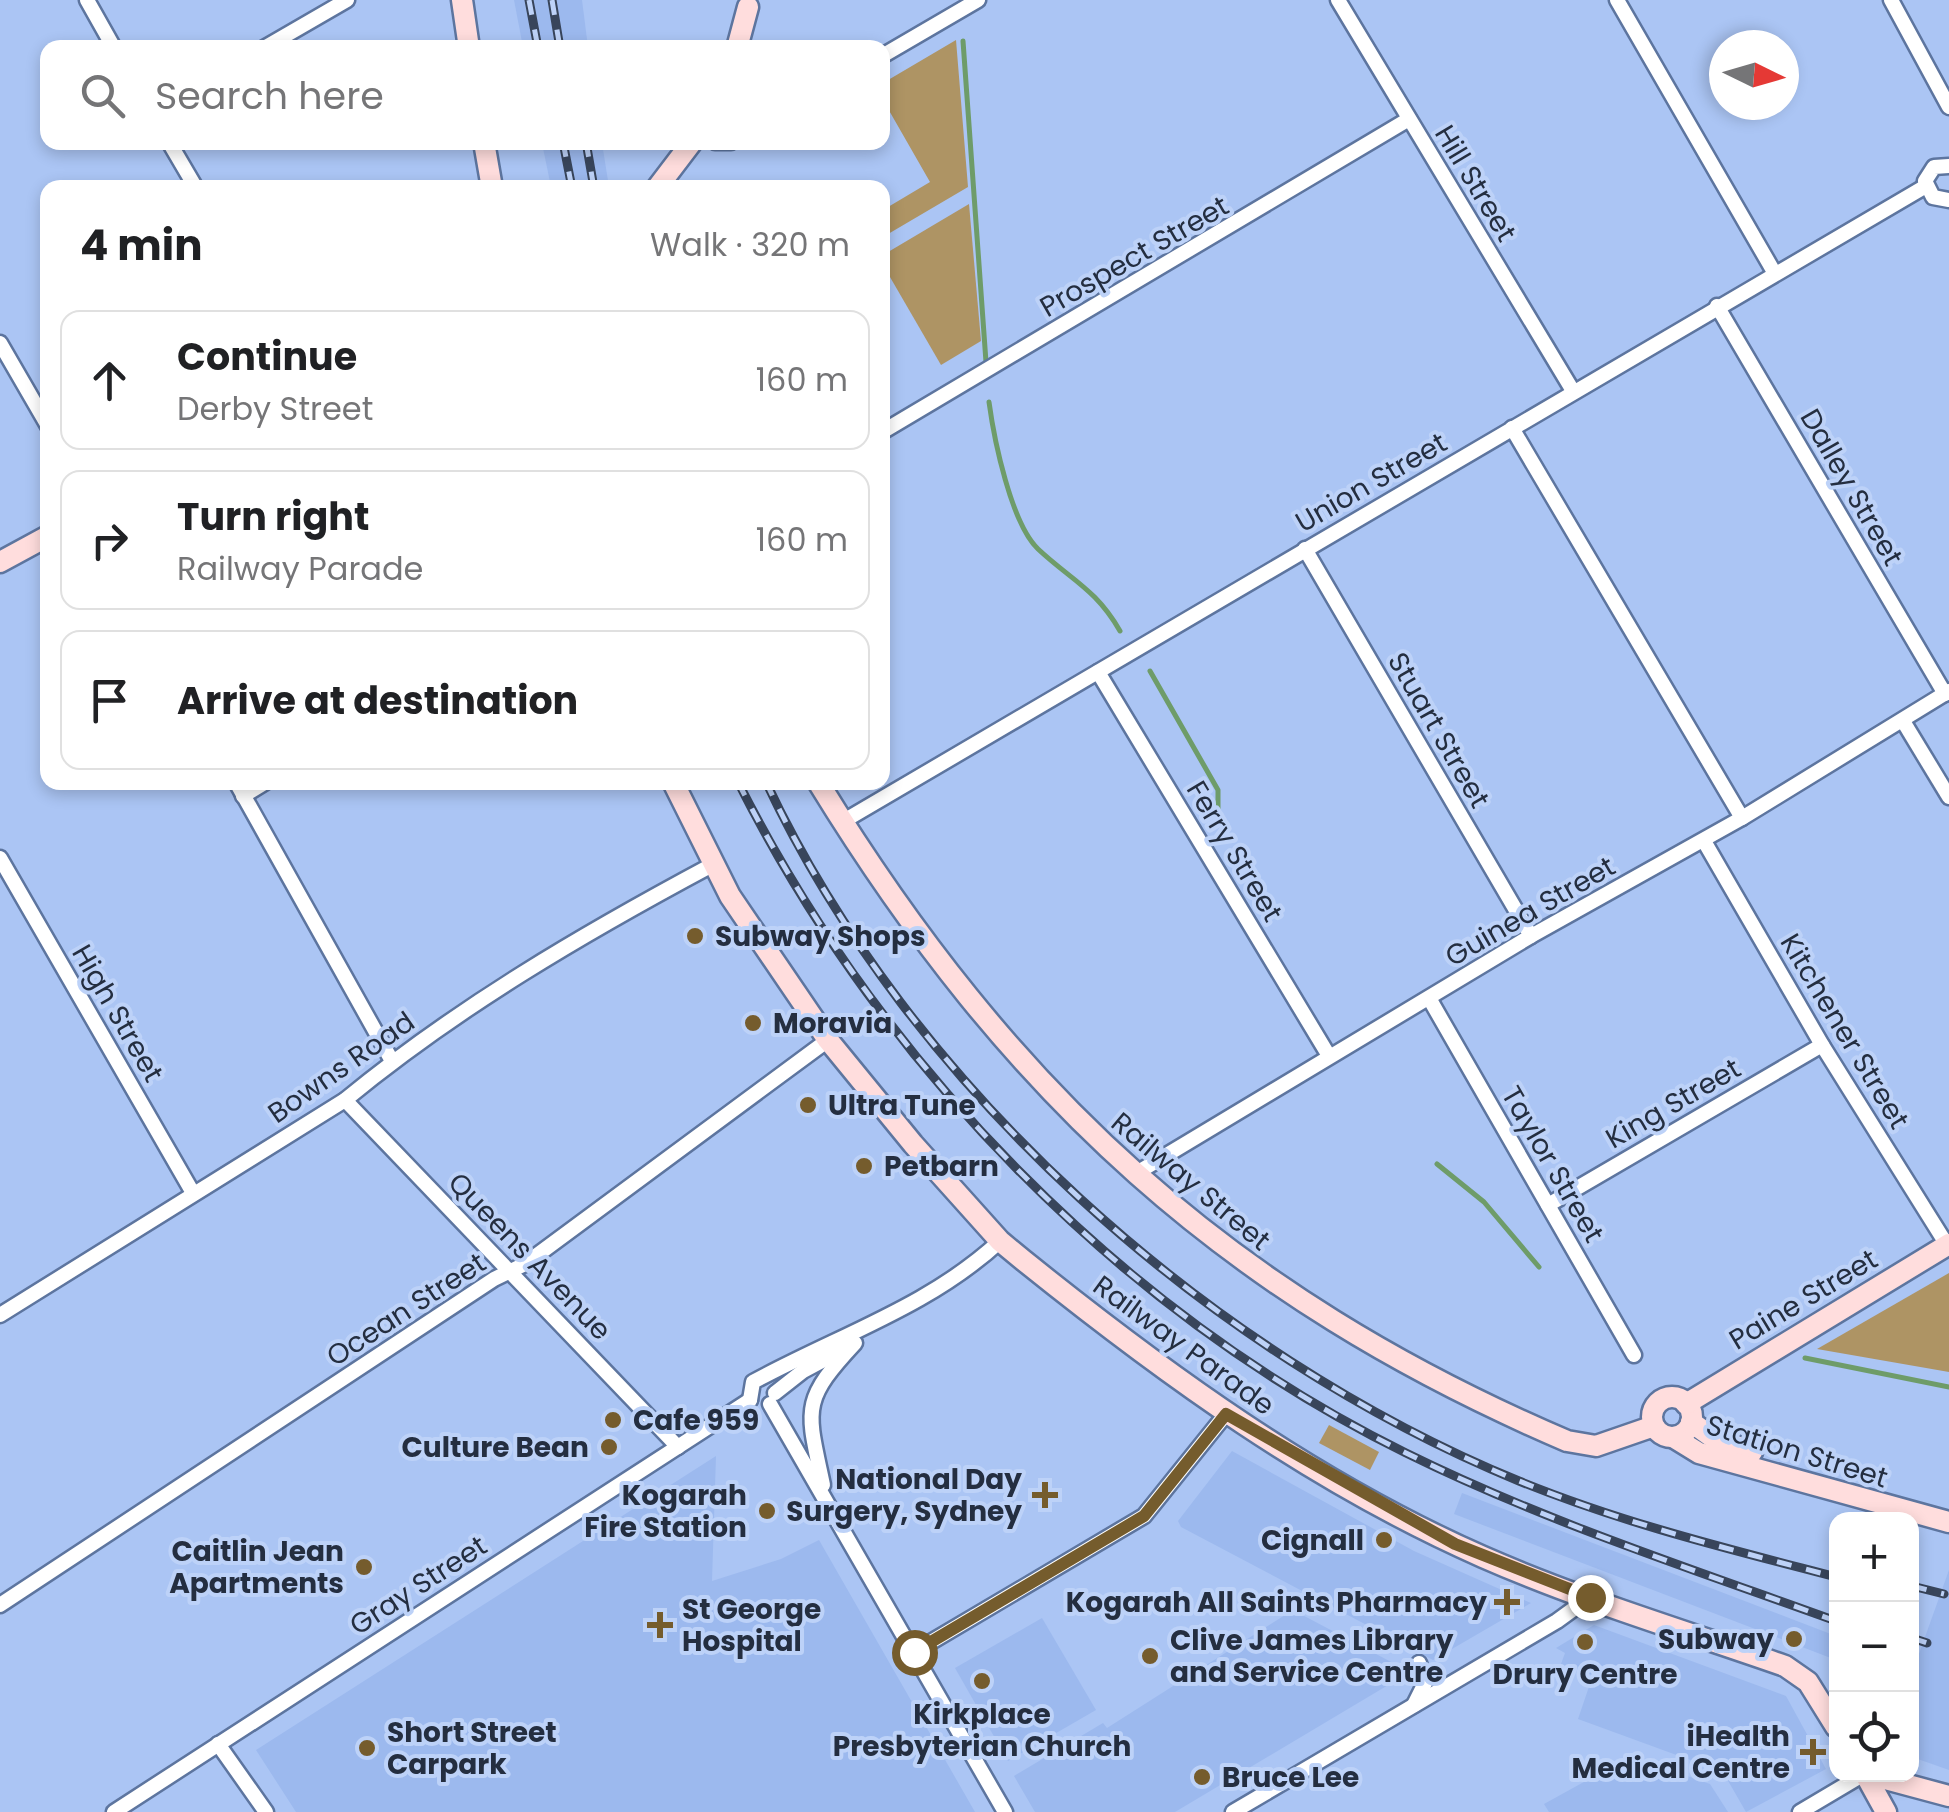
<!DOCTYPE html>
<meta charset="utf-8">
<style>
:root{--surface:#fff;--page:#f6f6f6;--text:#202124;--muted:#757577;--line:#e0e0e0}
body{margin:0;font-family:Poppins,sans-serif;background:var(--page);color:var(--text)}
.controls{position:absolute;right:30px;bottom:30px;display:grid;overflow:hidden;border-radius:20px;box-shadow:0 5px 15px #0003}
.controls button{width:90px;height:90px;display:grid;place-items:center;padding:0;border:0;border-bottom:2px solid var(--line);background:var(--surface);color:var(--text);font:50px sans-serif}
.compass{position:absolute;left:1709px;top:30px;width:90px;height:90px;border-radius:50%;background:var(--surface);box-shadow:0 5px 15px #0003;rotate:95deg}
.stop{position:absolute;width:30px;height:30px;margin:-22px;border:8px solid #755c2d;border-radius:50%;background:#fff}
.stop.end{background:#755c2d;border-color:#fff;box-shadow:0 2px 10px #0008}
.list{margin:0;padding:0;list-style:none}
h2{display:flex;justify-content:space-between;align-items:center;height:130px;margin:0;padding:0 40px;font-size:42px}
h2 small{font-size:32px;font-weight:400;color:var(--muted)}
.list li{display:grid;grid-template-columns:65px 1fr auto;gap:30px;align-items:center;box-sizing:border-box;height:140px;margin:0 20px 20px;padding:0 20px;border:2px solid var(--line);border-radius:20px}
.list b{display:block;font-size:38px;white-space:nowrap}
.list p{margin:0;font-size:32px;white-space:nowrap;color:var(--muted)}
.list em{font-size:32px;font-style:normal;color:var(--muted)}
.icon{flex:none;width:55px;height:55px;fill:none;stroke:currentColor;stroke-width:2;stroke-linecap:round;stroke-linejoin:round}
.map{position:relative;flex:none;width:1949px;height:1812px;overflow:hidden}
.search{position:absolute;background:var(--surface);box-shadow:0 5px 15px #0003;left:40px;top:40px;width:850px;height:110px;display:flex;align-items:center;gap:25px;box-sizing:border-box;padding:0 35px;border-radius:20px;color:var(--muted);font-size:38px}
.panel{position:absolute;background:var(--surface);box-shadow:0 5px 15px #0003;left:40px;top:180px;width:850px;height:610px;border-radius:20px}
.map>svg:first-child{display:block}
.built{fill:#9cb9ee}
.green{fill:#ae9464}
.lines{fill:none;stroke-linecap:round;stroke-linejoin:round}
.stream{stroke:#6e9c69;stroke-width:5}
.street-casing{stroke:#5d759f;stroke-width:19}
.secondary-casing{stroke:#5d759f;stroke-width:25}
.street{stroke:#fff;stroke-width:14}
.secondary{stroke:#fdd;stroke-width:20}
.rail-casing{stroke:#38455b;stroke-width:9}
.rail{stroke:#bdd2f8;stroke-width:5;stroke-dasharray:15;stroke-linecap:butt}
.route{stroke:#755c2d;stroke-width:12}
.poi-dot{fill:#755c2d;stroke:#bdd2f8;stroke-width:4}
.labels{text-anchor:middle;stroke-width:8;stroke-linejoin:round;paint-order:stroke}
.street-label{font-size:28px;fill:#242e40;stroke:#bdd2f8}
.poi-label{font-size:28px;font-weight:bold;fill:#242e40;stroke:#bdd2f8;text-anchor:start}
</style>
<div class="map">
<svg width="1949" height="1812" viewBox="0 0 1949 1812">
<rect width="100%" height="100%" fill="#abc5f4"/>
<!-- built -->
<g class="built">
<path d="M514 0H582L588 47H523Z"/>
<path d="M542 143H602L609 187H551Z"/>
<path d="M1232 1451 1414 1551 1531 1603 1433 1660 1181 1527 1178 1521Z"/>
<path d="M716 1456 712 1581 781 1559 819 1540 975 1812H296L256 1750Z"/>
<path d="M1462 1493 1836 1636V1660L1454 1514Z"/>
<path d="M1949 1570V1770L1912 1757V1664L1915 1665Z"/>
<path d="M1293 1610 1410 1672 1175 1812H1035L1014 1776 1103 1723 1107 1728Z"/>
<path d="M1042 1618 1096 1710 1008 1761 955 1668Z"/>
<path d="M1594 1625 1786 1696 1826 1769 1746 1812 1723 1772 1578 1719 1593 1675 1561 1664 1565 1653 1556 1648Z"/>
<path d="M1631 1756 1710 1784 1728 1812H1549L1544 1804Z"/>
</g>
<!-- green -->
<g class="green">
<path d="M956 40 968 187 883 237V210L930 182 883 100V83Z"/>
<path d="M969 204 981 341 941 365 883 265V255Z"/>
<path d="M1949 1273V1372L1817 1349Z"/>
<path d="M1329 1425 1379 1452 1370 1470 1319 1443Z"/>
</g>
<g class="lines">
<!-- stream -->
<g class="stream">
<path d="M963 41 986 362"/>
<path d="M989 402C994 439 1011 523 1038 549 1071 580 1096 589 1120 631"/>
<path d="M1150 671 1218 790V821"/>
<path d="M1437 1164 1484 1202 1539 1267"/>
<path d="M1805 1358 1949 1387"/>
</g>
<!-- street casing -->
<g class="street-casing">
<g id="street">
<path d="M87 0 114 48"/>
<path d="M1338 0 1573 391"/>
<path d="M1617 0 1774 272"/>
<path d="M1891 0 1949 107"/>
<path d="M264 48 347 0"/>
<path d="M882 56 978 0"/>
<path d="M169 142 196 188"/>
<path d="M715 142H731"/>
<path d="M1949 166 1934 167 1925 181 1933 197 1949 200"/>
<path d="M1717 306 1945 694"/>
<path d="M0 343 48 426"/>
<path d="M1512 428 1742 818"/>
<path d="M882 432 1409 119"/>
<path d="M1305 549 1531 936"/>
<path d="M1098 672 1329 1056"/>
<path d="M1903 721 1949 797"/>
<path d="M236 782 392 1061"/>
<path d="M243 796 266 782"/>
<path d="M842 822 1926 186"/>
<path d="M1704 841 1822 1045 1947 1245"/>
<path d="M0 858 193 1193"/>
<path d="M1429 998 1634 1355"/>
<path d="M345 1100 678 1447"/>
<path d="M1135 1174 1531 936 1742 818 1949 691"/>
<path d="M1548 1205 1822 1045"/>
<path d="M0 1315 345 1100C458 1007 583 934 712 865"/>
<path d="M775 1393 803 1371 844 1349"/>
<path d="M750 1400 753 1382C837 1336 929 1307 1000 1241"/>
<path d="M770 1404 1005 1812"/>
<path d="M823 1485C807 1409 800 1402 855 1343"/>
<path d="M0 1605 494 1279 525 1264 828 1040"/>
<path d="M914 1652 1144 1516 1226 1414"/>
<path d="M1414 1705 1425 1683 1419 1663"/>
<path d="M218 1744 266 1812"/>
<path d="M114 1812 750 1400"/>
<path d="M1233 1812 1557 1621 1590 1597"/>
<path d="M1800 1812 1864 1774"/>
</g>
</g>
<!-- secondary casing -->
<g class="secondary-casing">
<g id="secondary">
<path d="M462 0 469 48"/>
<path d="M737 48 748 7"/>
<path d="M484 142 492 188"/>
<path d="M657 188 692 142"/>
<path d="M0 562 48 536"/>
<path d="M673 782 730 896 828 1040 913 1144 1000 1241 1023 1260C1166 1375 1315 1483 1483 1557 1581 1600 1685 1631 1785 1666L1808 1682 1836 1727"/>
<path d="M818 782C1010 1095 1228 1296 1567 1441L1596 1446 1654 1426"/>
<circle cx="1672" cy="1417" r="20"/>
<path d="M1686 1404 1949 1244"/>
<path d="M1691 1422 1712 1437 1752 1452"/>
<path d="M1673 1437 1699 1453 1949 1522"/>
<path d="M1865 1774 1886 1812"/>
<path d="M1867 1774 1949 1796"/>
</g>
</g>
<!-- street -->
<use href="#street" class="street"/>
<!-- secondary -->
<use href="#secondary" class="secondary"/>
<!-- rail casing -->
<g class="rail-casing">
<g id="rail">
<path d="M529 0 538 48"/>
<path d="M552 0 560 48"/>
<path d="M563 142 572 188"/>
<path d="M586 142 594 188"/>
<path d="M738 782C881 1065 1121 1312 1406 1453 1544 1521 1692 1569 1836 1621"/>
<path d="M766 782C909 1087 1210 1355 1519 1481 1622 1523 1729 1549 1836 1577"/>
<path d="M1912 1586 1944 1594"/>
<path d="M1912 1638 1927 1643"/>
</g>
</g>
<!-- rail -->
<use href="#rail" class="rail"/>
</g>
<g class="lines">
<!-- route -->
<path class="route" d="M914 1652 1144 1516 1226 1414 1455 1544 1590 1597"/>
</g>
<!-- markers -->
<g class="poi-dot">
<circle cx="695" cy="936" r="10"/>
<circle cx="753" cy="1023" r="10"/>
<circle cx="808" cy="1105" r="10"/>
<circle cx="864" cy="1166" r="10"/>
<circle cx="613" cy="1420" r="10"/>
<circle cx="609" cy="1447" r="10"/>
<path d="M1040 1480h10v10h10v10h-10v10h-10v-10h-10v-10h10z"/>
<circle cx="767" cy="1511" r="10"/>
<circle cx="1384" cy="1540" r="10"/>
<circle cx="364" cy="1567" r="10"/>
<path d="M1502 1587h10v10h10v10h-10v10h-10v-10h-10v-10h10z"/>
<path d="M655 1610h10v10h10v10h-10v10h-10v-10h-10v-10h10z"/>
<circle cx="1794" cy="1639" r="10"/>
<circle cx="1585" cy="1642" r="10"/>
<circle cx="1150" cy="1656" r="10"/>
<circle cx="982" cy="1681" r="10"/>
<circle cx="367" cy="1748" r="10"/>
<path d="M1808 1737h10v10h10v10h-10v10h-10v-10h-10v-10h10z"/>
<circle cx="1202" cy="1777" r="10"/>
</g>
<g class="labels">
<!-- street labels -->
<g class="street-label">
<text transform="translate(1476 183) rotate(59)" y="10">Hill Street</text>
<text transform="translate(1134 256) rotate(-30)" y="10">Prospect Street</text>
<text transform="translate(1371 482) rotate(-30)" y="10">Union Street</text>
<text transform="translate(1852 487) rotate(60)" y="10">Dalley Street</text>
<text transform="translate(1439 730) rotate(60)" y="10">Stuart Street</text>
<text transform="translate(1235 851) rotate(59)" y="10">Ferry Street</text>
<text transform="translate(1530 911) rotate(-30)" y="10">Guinea Street</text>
<text transform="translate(118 1013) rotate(60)" y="10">High Street</text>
<text transform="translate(1845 1031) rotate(59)" y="10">Kitchener Street</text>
<text transform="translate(341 1067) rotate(-35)" y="10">Bowns Road</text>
<text transform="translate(1673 1103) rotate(-30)" y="10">King Street</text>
<text transform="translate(1553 1164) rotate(60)" y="10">Taylor Street</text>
<text transform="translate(1191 1181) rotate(40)" y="10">Railway Street</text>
<text transform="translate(530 1256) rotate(46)" y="10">Queens Avenue</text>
<text transform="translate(1803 1299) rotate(-31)" y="10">Paine Street</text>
<text transform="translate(406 1309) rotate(-33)" y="10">Ocean Street</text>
<text transform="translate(1184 1345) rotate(36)" y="10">Railway Parade</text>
<text transform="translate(1797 1451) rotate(17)" y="10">Station Street</text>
<text transform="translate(418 1585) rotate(-33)" y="10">Gray Street</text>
</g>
<!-- poi labels -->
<g class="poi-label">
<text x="715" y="946">Subway Shops</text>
<text x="773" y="1033">Moravia</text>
<text x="828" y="1115">Ultra Tune</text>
<text x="884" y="1176">Petbarn</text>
<text x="633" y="1430">Cafe 959</text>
<text x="589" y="1457" text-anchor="end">Culture Bean</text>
<text x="1022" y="1489" text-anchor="end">National Day<tspan x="1022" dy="32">Surgery, Sydney</tspan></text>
<text x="747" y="1505" text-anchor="end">Kogarah<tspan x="747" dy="32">Fire Station</tspan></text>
<text x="1364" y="1550" text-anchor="end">Cignall</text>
<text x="344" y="1561" text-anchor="end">Caitlin Jean<tspan x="344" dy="32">Apartments</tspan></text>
<text x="1487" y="1612" text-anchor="end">Kogarah All Saints Pharmacy</text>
<text x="682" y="1619">St George<tspan x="682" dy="32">Hospital</tspan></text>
<text x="1774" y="1649" text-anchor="end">Subway</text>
<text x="1170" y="1650">Clive James Library<tspan x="1170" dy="32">and Service Centre</tspan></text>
<text x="1585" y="1684" text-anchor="middle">Drury Centre</text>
<text x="982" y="1724" text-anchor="middle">Kirkplace<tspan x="982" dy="32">Presbyterian Church</tspan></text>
<text x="387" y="1742">Short Street<tspan x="387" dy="32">Carpark</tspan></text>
<text x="1790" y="1746" text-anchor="end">iHealth<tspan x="1790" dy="32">Medical Centre</tspan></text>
<text x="1222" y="1787">Bruce Lee</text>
</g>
</g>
</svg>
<div class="controls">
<button>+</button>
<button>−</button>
<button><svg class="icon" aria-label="locate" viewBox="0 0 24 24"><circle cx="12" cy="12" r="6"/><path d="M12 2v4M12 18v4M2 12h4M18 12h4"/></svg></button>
</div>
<svg class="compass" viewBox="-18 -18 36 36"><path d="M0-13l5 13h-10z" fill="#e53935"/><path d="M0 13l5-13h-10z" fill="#757577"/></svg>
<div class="stop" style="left:914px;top:1652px"></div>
<div class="stop end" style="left:1590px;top:1597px"></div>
<div class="search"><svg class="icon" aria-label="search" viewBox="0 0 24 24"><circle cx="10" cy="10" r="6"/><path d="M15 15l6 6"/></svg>Search here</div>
<section class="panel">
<h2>4 min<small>Walk · 320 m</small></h2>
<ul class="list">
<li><svg class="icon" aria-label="ahead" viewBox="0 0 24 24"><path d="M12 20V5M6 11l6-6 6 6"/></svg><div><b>Continue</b><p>Derby Street</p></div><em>160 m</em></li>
<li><svg class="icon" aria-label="right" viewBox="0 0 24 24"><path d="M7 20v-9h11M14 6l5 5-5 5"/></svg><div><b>Turn right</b><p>Railway Parade</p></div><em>160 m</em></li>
<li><svg class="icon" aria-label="arrive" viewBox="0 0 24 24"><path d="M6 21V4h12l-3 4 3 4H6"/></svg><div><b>Arrive at destination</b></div></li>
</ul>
</section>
</div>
